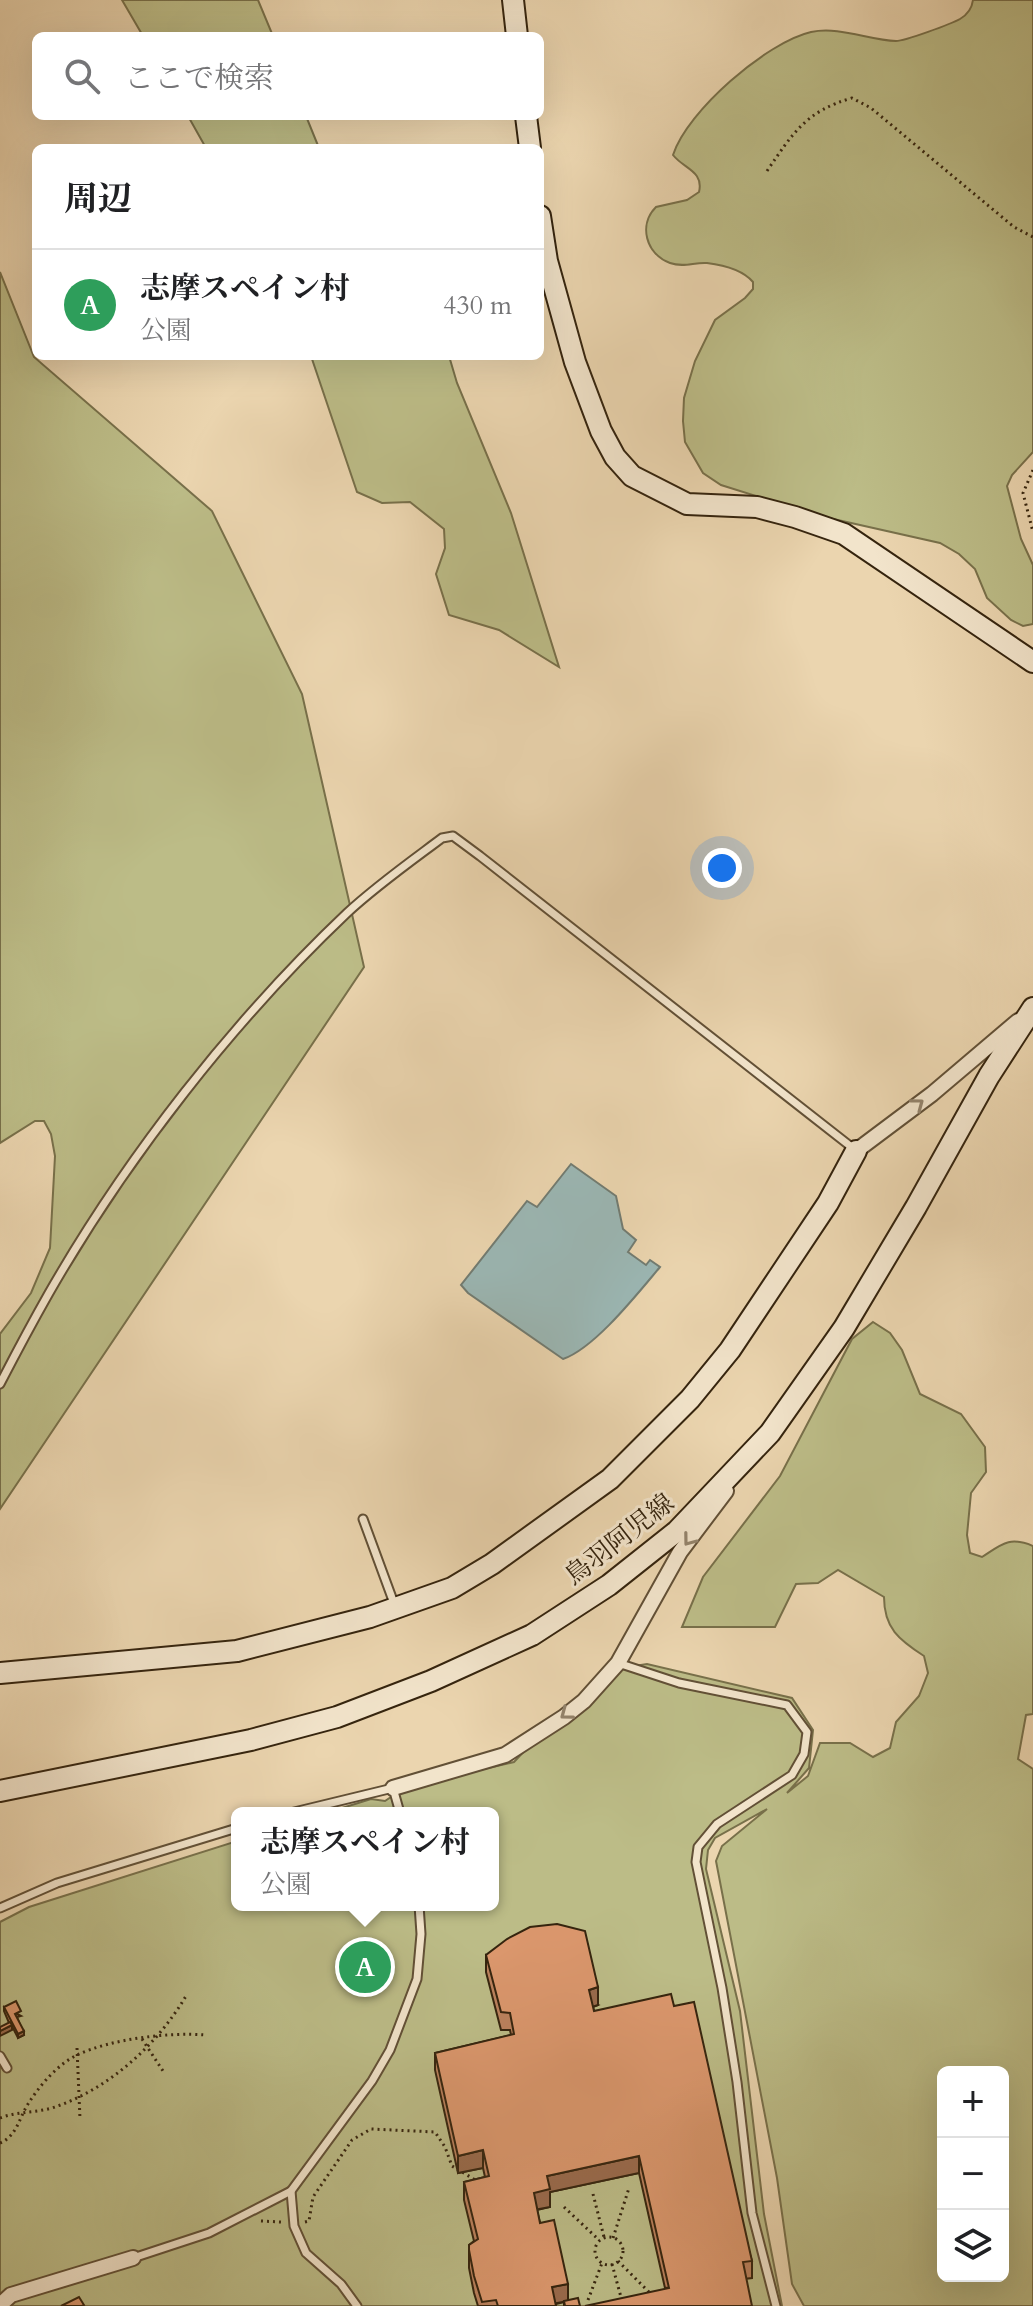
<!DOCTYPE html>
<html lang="ja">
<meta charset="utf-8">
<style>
:root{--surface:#fff;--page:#f6f6f6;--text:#202124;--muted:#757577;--line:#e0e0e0;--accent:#db2777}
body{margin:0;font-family:Cardo,"Noto Serif JP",serif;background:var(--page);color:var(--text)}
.controls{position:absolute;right:24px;bottom:24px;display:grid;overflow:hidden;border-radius:12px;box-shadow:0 8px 32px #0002}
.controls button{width:72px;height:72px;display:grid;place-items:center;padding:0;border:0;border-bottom:2px solid var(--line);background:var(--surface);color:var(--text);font:40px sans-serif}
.you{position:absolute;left:722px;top:868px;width:28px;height:28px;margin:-20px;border:6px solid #fff;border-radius:50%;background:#1a73e8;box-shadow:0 0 0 12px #1a73e833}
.badge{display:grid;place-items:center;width:52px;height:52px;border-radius:50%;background:var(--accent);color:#fff;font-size:26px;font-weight:700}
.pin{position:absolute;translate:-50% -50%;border:4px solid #fff;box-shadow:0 2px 8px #0006}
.popup{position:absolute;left:231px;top:1807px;width:268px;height:104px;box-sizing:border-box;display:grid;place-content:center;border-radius:12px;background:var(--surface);filter:drop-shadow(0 2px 6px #0005);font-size:26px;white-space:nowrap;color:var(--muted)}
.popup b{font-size:30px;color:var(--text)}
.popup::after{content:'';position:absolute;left:50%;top:100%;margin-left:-16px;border:16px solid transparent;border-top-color:var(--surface)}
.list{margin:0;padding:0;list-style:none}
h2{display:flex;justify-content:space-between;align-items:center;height:104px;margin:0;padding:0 32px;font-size:34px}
h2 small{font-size:26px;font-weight:400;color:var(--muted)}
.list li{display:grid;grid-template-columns:52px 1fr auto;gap:24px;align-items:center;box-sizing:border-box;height:112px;padding:0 32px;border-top:2px solid var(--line)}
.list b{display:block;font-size:30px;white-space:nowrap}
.list p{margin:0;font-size:26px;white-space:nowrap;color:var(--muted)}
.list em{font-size:26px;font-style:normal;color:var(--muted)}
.icon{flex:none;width:44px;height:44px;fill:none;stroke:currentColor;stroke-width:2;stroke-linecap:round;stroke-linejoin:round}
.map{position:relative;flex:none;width:1033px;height:2306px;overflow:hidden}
.search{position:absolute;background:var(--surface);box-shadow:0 8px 32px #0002;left:32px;top:32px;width:512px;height:88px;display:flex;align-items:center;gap:20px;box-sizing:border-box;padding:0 28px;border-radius:12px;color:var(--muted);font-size:30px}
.panel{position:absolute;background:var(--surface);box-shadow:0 8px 32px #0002;left:32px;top:144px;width:512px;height:216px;border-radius:12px}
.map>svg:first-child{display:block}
.green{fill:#bcbc87;stroke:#78704a;stroke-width:2;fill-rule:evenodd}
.water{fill:#9bb7b4;stroke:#727c72;stroke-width:2}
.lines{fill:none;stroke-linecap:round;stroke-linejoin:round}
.lane-casing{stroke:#625036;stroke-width:11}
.street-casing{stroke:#625036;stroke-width:18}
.secondary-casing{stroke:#35240e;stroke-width:24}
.path{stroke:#35240e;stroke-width:3;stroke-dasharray:2 4;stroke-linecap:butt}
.lane{stroke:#f2e4cb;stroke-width:7}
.street{stroke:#f2e4cb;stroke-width:14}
.secondary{stroke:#f2e4cb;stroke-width:20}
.wall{fill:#bc825e;stroke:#35240e;stroke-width:2}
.shaded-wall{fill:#996a4c;stroke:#35240e;stroke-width:2}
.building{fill:#db976d;stroke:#35240e;stroke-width:2}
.oneway{stroke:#94846c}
.labels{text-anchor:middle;stroke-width:6;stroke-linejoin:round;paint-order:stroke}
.street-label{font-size:26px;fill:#35240e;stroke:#f2e4cb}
</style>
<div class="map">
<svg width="1033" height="2306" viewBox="0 0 1033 2306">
<rect width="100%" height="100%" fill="#ebd5af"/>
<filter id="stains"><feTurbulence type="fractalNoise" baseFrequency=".0025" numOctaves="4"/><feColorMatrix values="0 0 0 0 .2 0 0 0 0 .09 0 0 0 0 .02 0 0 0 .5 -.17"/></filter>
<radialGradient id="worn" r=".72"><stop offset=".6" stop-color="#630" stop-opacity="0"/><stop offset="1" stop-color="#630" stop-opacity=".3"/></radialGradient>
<!-- green -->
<g class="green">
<path d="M122 0H258L273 36H143Z"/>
<path d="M973 0H1033V452L1012 475 1007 486 1021 539 1033 565V624L1023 626 1011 620 987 598 975 569 959 554 940 543 820 516 721 485 703 473 685 442 683 421 684 398 695 361 715 320 745 298 753 289V282C742 269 723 265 707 263 694 262 684 268 670 263 646 254 638 225 656 207L687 200 699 192C704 171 684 169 673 155 687 111 767 42 811 32 839 26 869 40 896 41 905 41 951 24 960 19 967 15 972 8 973 0Z"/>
<path d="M188 116H306L319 148H206Z"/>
<path d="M0 272 34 357 212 511 302 694 364 967 0 1509V1334L31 1293 50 1248 55 1156 51 1134 44 1121H35L0 1143Z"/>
<path d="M311 356H449L457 383 511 513 559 667 499 630 449 615 436 574 445 548 444 529 410 502 382 503 357 492Z"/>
<path d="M873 1322 890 1333 902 1350 920 1394 961 1414 985 1447 986 1472 971 1493 967 1535 970 1553 982 1557C1002 1544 1009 1536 1033 1546V1714L1026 1715 1018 1759 1033 1769V2306H804L792 2284 777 2178 716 1861 722 1846 767 1809 715 1838 708 1850 706 1869 740 2011 764 2214 782 2306H0V1922L29 1907 237 1841V1905H493V1813H326L371 1799 385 1801 406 1787 514 1762 530 1745 622 1668 647 1664 792 1698 813 1730 809 1768 787 1793 808 1776 820 1743H850L873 1757 890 1748 896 1722 919 1696 928 1673 924 1656C899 1640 884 1628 884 1597L838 1570 818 1583 796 1584 775 1627H682L703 1577 780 1476 852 1339ZM943 2072H1003V2276H943Z"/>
</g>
<!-- water -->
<path class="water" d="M571 1164 616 1196 623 1229 636 1240 628 1252 646 1265 650 1260 660 1267C638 1293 595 1348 563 1359L468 1293 461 1285 527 1201 537 1207Z"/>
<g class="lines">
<!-- lane casing -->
<g class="lane-casing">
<g id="lane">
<path d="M0 1384C16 1353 32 1323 49 1293 127 1157 233 1021 347 913 376 886 410 862 442 838L453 836 480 856 854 1149"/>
<path d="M363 1519 395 1606"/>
<path d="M618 1663 679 1683 787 1705 807 1732 804 1754 792 1775 717 1824 698 1847 696 1862 722 1988 737 2082 752 2213 776 2306"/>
<path d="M290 1813 393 1788 400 1813"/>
<path d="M0 1908 57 1883 237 1828"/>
<path d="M0 2056 7 2068"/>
<path d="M133 2258 209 2233 291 2191"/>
<path d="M357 2306 341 2284 306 2253 294 2226 291 2191 372 2081 390 2050 417 1979 421 1934 419 1905"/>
</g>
</g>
<!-- street casing -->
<g class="street-casing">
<g id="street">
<path d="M856 1151 932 1094 1018 1021"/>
<path d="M393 1788 505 1755 564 1717 584 1701 618 1663 680 1552 726 1491"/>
<path d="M0 2305 11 2295 133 2258"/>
</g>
</g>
<!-- secondary casing -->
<g class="secondary-casing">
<g id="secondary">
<path d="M513 0 517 36"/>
<path d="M526 116 530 148"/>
<path d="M540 216 547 261 575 362 601 431 615 457 632 476 687 504 757 507 795 517 844 534 1033 662"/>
<path d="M0 1673 237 1651 370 1617 452 1588 492 1564 610 1479 690 1399 730 1350 828 1203 856 1151"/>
<path d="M0 1791 251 1740 337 1717 431 1681 532 1635 609 1585 677 1531 770 1433 844 1328 916 1207 989 1076 1033 1008"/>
</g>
</g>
<!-- path -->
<g class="path">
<path d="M767 171C793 133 806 111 852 98L871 108 1014 227 1033 237"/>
<path d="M1033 470 1023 493 1033 532"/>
<path d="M142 2039 163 2071"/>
<path d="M77 2048 80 2119"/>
<path d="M0 2118C18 2111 37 2113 55 2107 110 2088 157 2045 186 1996"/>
<path d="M0 2143C17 2136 19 2118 28 2104 40 2085 57 2065 77 2055 111 2039 168 2032 205 2035"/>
<path d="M593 2194 604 2237"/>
<path d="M564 2207 599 2240"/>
<path d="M261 2221 281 2222"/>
<path d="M305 2222 309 2221 313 2197 352 2140 371 2129 435 2132 445 2147 452 2166 477 2181"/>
<circle cx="609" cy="2251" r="14"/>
<path d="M613 2238 629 2188"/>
<path d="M618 2261 649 2292"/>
<path d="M612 2264 622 2301"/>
<path d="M588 2300 602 2263"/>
</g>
<!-- lane -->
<use href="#lane" class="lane"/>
<!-- street -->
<use href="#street" class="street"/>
<!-- secondary -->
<use href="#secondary" class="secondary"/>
</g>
<!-- wall -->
<g class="wall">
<path d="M486 1955 598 2005 593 2007 594 2011 674 2006 752 2261V2278L665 2288 639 2173 550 2192V2207L537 2210 540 2223 568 2300 580 2306H564V2302L556 2304V2306H478L474 2293 469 2268V2245L474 2241 464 2200V2182L485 2177 483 2168 458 2173 435 2070V2053L511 2035 510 2030H501L486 1972Z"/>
<path d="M4 2007 21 2016 17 2017 24 2035 18 2038 12 2026V2030L4 2011Z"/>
</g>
<!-- shaded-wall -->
<g class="shaded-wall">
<path d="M598 1987V2005L589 2008V1990Z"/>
<path d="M12 2025V2030L0 2036V2031Z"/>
<path d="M24 2031V2035L18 2038V2034Z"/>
<path d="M483 2150V2168L458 2173V2156Z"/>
<path d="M639 2156V2173L550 2192V2207L534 2210V2193L547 2176Z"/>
<path d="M568 2284V2301L552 2304V2287Z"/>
</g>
<!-- building -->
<g class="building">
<path d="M557 1924 585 1931 598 1987 589 1990 594 2011 671 1994 674 2006 694 2002 752 2261 743 2262 752 2306H585L669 2288 639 2156 547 2176 550 2189 534 2193 540 2223 554 2220 568 2284 552 2287 556 2306H498L496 2300 482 2302 474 2276 469 2250V2245L478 2239 464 2182 489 2176 483 2150 458 2156 435 2053 514 2034 510 2013 501 2012 486 1955 507 1939 530 1927Z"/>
<path d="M16 2001 21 2011 15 2014 24 2031 18 2034 4 2007Z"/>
<path d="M10 2022 12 2025 0 2031V2027Z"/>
<path d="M79 2297 84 2305 82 2306H61Z"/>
<path d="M578 2298 580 2306H565L564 2301Z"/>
</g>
<!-- one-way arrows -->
<defs><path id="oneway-chevron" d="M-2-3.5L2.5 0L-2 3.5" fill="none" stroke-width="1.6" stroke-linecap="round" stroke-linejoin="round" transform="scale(2)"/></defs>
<g class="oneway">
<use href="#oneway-chevron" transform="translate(918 1104) rotate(-37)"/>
<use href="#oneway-chevron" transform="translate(689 1540) rotate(127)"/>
<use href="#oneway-chevron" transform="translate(566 1714) rotate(143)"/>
</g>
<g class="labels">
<!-- street labels -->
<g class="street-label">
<text transform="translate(619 1539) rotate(-38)" y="9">鳥羽阿児線</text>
</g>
</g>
<rect width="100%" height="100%" filter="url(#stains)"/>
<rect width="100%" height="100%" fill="url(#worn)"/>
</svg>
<div class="controls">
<button>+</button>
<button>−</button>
<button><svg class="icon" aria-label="layers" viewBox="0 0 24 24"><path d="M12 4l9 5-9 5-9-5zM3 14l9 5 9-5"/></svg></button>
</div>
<div class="you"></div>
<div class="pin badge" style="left:365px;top:1967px;background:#2e9e5b">A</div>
<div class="popup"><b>志摩スペイン村</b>公園</div>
<div class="search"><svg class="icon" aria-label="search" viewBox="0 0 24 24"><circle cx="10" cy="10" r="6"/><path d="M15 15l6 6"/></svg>ここで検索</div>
<section class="panel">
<h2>周辺<small></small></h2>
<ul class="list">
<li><span class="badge" style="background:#2e9e5b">A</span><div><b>志摩スペイン村</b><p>公園</p></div><em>430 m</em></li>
</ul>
</section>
</div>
